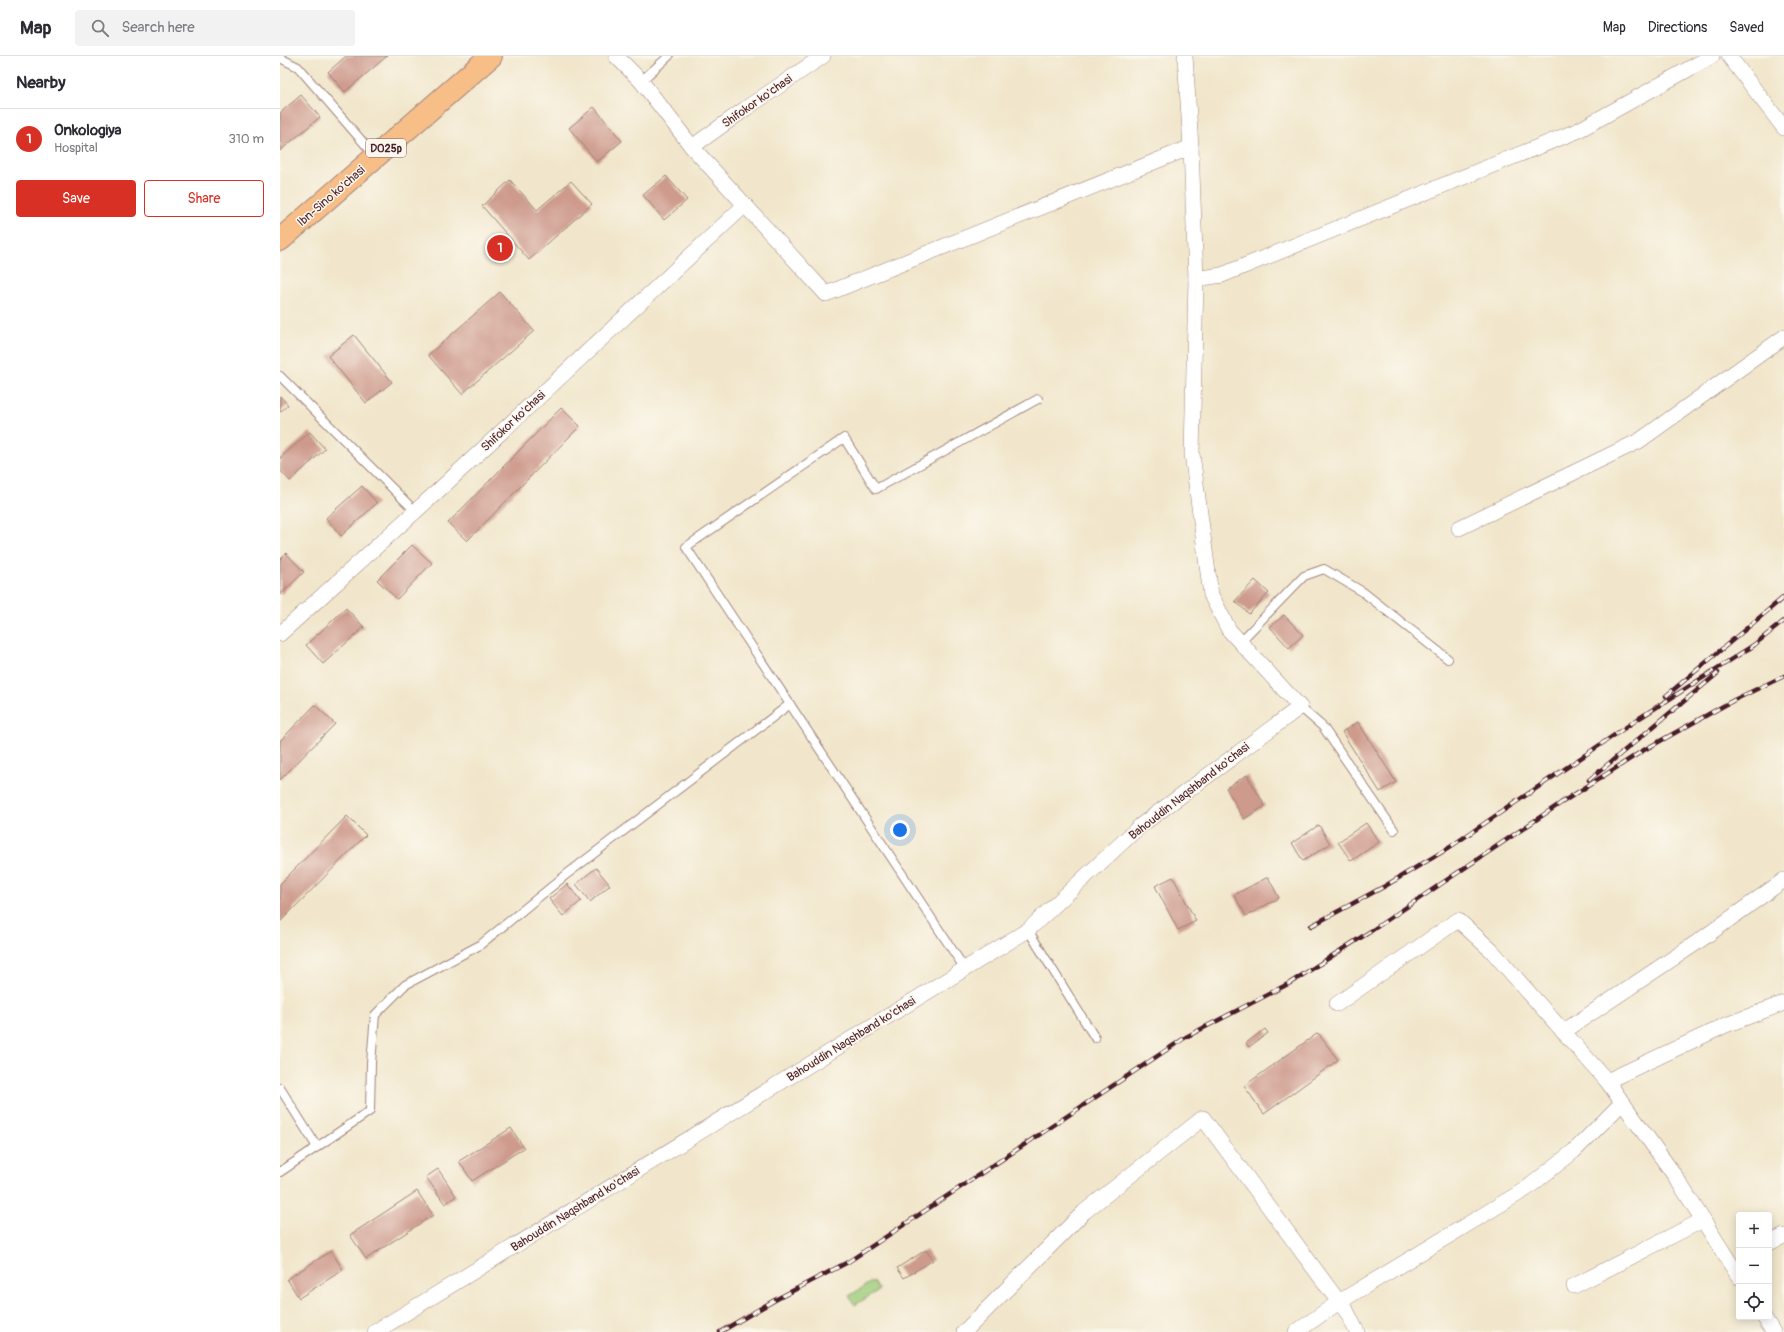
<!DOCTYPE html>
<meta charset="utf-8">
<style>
:root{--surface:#fff;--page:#f2f2f3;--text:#2b2b33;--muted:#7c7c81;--line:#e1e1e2;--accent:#d93025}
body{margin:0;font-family:Pangolin,sans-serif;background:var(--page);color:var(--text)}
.controls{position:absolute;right:12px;bottom:12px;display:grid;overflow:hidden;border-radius:4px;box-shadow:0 2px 10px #0003}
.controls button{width:36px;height:36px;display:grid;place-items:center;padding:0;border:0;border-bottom:1px solid var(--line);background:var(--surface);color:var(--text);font:20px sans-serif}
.you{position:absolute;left:620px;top:774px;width:14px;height:14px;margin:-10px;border:3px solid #fff;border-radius:50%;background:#1a73e8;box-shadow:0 0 0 6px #1a73e833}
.badge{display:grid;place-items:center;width:26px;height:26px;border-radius:50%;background:var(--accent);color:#fff;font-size:13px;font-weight:700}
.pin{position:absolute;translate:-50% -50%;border:2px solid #fff;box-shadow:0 1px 4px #0006}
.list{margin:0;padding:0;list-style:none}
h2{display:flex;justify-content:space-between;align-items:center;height:52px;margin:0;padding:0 16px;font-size:17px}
h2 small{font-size:13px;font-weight:400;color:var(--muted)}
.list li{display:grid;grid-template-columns:26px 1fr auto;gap:12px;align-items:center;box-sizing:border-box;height:60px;padding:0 16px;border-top:1px solid var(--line)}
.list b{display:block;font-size:15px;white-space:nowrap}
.list p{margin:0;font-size:13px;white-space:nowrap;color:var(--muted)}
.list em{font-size:13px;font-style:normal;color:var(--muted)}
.actions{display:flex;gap:8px;padding:12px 16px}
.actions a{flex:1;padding:9px 0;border:1px solid var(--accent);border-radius:4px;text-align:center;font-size:14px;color:var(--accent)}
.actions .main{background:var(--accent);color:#fff}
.icon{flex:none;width:22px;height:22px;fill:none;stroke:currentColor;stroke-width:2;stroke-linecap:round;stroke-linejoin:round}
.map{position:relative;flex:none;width:1504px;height:1276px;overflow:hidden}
header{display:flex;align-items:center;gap:24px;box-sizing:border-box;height:56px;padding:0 20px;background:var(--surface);border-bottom:1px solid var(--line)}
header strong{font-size:19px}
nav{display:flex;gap:22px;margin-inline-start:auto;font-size:14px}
.search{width:280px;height:36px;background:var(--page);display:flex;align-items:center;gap:10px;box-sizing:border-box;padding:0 14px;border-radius:4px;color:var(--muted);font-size:15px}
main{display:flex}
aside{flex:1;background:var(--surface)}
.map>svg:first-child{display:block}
.green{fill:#9fcc7a;stroke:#747652}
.building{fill:#cd9a8c}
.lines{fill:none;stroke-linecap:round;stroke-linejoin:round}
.service-casing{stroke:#9e827b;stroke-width:10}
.minor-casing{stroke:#9e827b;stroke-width:16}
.primary-casing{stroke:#9e827b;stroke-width:24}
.service{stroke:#fff;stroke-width:8}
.minor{stroke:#fff;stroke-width:15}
.primary{stroke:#f7be88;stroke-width:22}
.rail-casing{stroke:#4a1f2b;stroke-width:4.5}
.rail{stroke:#fbf7ec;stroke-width:3;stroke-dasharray:9;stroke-linecap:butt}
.labels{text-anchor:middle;stroke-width:3;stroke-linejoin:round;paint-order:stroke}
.shield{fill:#fbf7ec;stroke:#7f6065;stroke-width:1}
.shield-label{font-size:11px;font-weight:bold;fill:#4a1f2b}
.street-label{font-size:12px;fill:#4a1f2b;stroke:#fbf7ec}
</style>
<header>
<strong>Map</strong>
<div class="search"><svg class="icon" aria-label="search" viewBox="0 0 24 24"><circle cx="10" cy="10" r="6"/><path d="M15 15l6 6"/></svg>Search here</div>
<nav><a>Map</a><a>Directions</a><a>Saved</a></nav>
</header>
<main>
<aside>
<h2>Nearby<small></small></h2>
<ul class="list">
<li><span class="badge">1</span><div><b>Onkologiya</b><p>Hospital</p></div><em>310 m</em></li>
</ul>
<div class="actions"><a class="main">Save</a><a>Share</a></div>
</aside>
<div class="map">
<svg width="1504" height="1276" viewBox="0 0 1504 1276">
<rect width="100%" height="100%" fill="#fbf7ec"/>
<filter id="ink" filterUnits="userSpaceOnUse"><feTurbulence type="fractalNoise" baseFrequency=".025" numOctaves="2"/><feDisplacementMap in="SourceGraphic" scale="8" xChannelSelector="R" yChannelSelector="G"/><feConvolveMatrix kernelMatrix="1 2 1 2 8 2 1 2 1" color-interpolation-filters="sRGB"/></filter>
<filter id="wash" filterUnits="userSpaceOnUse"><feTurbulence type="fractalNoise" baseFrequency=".012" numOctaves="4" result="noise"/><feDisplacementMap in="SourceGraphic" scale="16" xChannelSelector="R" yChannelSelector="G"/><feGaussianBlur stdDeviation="0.9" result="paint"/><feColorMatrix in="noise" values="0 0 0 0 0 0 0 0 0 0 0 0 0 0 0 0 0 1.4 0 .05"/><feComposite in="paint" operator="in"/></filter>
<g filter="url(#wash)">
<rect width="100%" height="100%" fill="#f1e6cb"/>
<!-- green -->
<path class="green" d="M593 1225 599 1234 575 1249 569 1240Z"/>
<g id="blocks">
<!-- building -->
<g class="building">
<path d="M66 0H107L65 36 48 16Z"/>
<path d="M21 39 40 61 0 95V57Z"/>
<path d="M314 51 342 85 317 106 289 72Z"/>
<path d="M386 120 407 144 384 164 363 139Z"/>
<path d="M230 124 257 154 291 125 312 148 249 204 202 150Z"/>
<path d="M220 236 254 275 182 338 148 299Z"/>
<path d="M74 279 112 326 86 347 48 300Z"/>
<path d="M0 340 8 349 0 356Z"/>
<path d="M281 352 300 370 187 485 168 467Z"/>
<path d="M30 376 45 393 10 425 0 414V402Z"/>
<path d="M82 430 97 447 61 480 46 462Z"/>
<path d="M132 489 152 507 117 543 97 524Z"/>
<path d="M6 497 24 516 0 539V503Z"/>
<path d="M975 524 989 537 969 558 955 545Z"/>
<path d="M66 552 84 571 43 608 26 589Z"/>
<path d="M1004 559 1023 579 1009 592 990 571Z"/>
<path d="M35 649 55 668 0 724V685Z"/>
<path d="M1078 666 1116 726 1100 736 1062 676Z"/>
<path d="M967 719 985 750 964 763 946 732Z"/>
<path d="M67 760 86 779 0 866V828Z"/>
<path d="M1086 767 1099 786 1071 805 1058 786Z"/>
<path d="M1039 769 1050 788 1023 805 1012 787Z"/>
<path d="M316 812 330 829 310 846 296 828Z"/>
<path d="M893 821 916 865 898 874 875 830Z"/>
<path d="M988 821 999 842 966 860 954 839Z"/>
<path d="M287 828 301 845 283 860 269 843Z"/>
<path d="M985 973 988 977 969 991 966 987Z"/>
<path d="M1038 977 1058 1004 984 1058 964 1030Z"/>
<path d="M231 1072 244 1092 192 1125 179 1105Z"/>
<path d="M158 1113 176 1140 165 1148 146 1121Z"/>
<path d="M137 1135 153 1159 86 1203 70 1179Z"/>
<path d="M646 1194 653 1204 624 1222 617 1212Z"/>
<path d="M51 1195 63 1214 19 1242 7 1223Z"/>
</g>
</g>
</g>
<g filter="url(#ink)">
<use href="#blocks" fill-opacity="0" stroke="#9e827b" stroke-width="1"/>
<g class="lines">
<!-- service casing -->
<g class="service-casing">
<g id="service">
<path d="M0 2 18 11 95 100"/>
<path d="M361 25 389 0"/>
<path d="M0 320 135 455"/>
<path d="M960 586 1024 520 1044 513 1083 536 1168 603"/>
<path d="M1020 651 1043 671 1114 774"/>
<path d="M748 874 815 982"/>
<path d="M685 913 406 491 564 382 596 433 758 343"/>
<path d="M0 1032 37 1091"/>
<path d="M0 1116 90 1055 91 1007 95 959 125 929 200 889 287 818 510 648"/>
</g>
</g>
<!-- minor casing -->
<g class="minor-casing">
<g id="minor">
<path d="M336 0 361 25 412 91 546 238 911 91"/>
<path d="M1449 0 1504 72"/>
<path d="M412 91 465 53 543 0"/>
<path d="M916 223 942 219 1297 75 1432 0"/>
<path d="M1179 472 1359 385 1504 281"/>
<path d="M0 578 159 434 465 149"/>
<path d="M1057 948 1178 864 1212 895 1327 1025 1395 1120 1459 1221"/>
<path d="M1283 976 1419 885 1504 824"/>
<path d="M1327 1025 1446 969 1504 947"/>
<path d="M1489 1187 1504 1180"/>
<path d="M1294 1230 1423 1164"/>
<path d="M1484 1261 1493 1276"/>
<path d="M95 1276 748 874 860 770 1020 651 949 574 931 539 912 398 916 223 911 91 905 0"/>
<path d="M684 1276 804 1156 923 1062 1059 1246 1246 1133 1294 1095 1343 1046"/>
<path d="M1016 1276 1059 1246 1067 1256 1077 1276"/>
</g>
</g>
<!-- primary casing -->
<g class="primary-casing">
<path id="primary" d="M0 184 211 0"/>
</g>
<!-- service -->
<use href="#service" class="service"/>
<!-- minor -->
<use href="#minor" class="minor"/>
<!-- primary -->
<use href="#primary" class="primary"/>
<!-- rail casing -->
<g class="rail-casing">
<g id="rail">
<path d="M1470 592 1504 565"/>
<path d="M1386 640 1504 541"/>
<path d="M1309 724 1438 617"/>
<path d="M1031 870 1105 830 1167 793 1358 663 1474 589"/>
<path d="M440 1276 495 1244 568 1206 906 981 1010 927 1091 875 1281 747 1364 694 1454 644 1504 620"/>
</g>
</g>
<!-- rail -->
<use href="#rail" class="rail"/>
</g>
</g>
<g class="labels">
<!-- shield labels -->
<rect class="shield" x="86" y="83" width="40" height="18" rx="3"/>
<g class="shield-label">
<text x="106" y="96">D025p</text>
</g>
<!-- street labels -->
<g class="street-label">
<text transform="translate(477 45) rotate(-35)" y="4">Shifokor ko'chasi</text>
<text transform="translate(51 140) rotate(-41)" y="4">Ibn-Sino ko'chasi</text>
<text transform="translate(233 365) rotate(-43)" y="4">Shifokor ko'chasi</text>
<text transform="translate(909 735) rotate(-38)" y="4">Bahouddin Naqshband ko'chasi</text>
<text transform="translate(571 983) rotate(-32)" y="4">Bahouddin Naqshband ko'chasi</text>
<text transform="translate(295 1153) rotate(-32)" y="4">Bahouddin Naqshband ko'chasi</text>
</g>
</g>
</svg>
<div class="controls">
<button>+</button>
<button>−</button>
<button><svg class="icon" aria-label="locate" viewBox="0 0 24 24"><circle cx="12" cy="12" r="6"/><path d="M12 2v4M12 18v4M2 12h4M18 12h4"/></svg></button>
</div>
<div class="you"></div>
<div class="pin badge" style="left:220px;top:192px">1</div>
</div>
</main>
